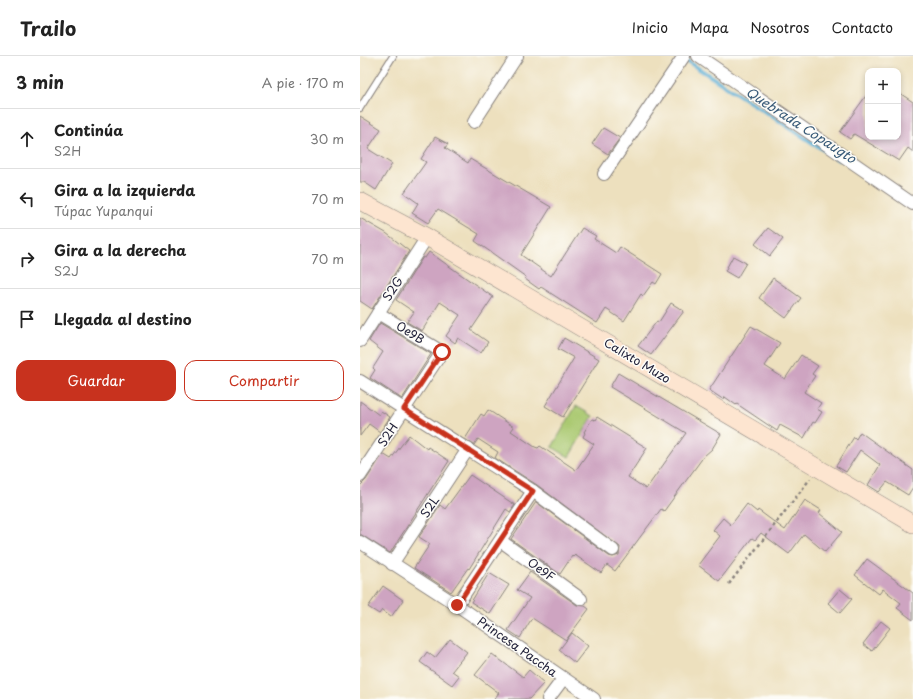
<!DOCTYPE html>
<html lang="es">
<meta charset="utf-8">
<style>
:root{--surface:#fff;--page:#f2f2f2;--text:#222;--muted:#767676;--line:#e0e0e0;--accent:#c8321e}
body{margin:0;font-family:"Playpen Sans",sans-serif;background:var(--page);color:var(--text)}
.controls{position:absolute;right:12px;top:12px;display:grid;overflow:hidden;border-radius:8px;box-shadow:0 2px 6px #0003}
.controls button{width:36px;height:36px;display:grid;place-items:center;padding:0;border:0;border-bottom:1px solid var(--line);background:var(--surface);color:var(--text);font:20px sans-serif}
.stop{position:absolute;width:12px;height:12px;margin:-9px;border:3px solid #c8321e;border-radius:50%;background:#fff}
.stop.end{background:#c8321e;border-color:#fff;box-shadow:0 1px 4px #0008}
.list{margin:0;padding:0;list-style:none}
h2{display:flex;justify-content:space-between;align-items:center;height:52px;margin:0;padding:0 16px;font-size:17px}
h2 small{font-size:13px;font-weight:400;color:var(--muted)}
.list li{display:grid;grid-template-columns:26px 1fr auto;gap:12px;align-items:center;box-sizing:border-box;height:60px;padding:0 16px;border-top:1px solid var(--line)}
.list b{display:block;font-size:15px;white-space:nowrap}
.list p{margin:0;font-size:13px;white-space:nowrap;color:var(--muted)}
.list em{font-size:13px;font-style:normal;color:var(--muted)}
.actions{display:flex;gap:8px;padding:12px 16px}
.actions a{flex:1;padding:9px 0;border:1px solid var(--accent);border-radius:12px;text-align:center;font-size:14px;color:var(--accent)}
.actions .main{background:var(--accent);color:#fff}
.icon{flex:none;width:22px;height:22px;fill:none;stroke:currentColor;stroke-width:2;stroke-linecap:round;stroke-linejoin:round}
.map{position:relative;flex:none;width:553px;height:643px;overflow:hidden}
header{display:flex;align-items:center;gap:24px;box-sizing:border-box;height:56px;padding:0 20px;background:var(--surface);border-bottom:1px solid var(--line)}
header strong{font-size:19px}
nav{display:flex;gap:22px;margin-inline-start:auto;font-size:14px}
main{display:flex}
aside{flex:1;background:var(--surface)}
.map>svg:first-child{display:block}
.green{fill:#aac971;stroke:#667656}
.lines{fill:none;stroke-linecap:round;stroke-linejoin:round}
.stream{stroke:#58add4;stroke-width:4}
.building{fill:#cea4c1}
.lane-casing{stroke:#88817c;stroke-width:8}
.street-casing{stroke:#88817c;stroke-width:14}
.secondary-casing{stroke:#88817c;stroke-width:18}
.path{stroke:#88817c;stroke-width:2.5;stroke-dasharray:3 3;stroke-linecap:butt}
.lane{stroke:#fff;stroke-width:6}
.street{stroke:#fff;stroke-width:12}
.secondary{stroke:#fde5d0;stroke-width:17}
.route{stroke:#c8321e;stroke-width:5}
.labels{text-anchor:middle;stroke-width:3;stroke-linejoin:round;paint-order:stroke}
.street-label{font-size:12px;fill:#22223b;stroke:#fdfcf7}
.water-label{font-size:13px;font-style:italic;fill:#385a78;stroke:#fdfcf7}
</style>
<header>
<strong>Trailo</strong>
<nav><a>Inicio</a><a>Mapa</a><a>Nosotros</a><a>Contacto</a></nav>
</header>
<main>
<aside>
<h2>3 min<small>A pie · 170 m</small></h2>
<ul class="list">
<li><svg class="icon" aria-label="ahead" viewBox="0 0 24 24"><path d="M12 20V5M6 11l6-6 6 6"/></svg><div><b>Continúa</b><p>S2H</p></div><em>30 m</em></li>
<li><svg class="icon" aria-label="left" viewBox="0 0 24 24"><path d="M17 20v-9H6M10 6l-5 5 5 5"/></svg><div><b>Gira a la izquierda</b><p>Túpac Yupanqui</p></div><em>70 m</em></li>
<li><svg class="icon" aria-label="right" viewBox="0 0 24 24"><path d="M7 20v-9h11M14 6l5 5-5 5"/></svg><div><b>Gira a la derecha</b><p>S2J</p></div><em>70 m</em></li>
<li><svg class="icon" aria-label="arrive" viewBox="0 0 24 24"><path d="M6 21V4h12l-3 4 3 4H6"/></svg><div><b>Llegada al destino</b></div></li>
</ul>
<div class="actions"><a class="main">Guardar</a><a>Compartir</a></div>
</aside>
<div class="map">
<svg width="553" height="643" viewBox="0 0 553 643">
<rect width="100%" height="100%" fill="#fdfcf7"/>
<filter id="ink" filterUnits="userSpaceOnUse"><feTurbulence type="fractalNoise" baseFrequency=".025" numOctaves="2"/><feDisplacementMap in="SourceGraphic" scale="8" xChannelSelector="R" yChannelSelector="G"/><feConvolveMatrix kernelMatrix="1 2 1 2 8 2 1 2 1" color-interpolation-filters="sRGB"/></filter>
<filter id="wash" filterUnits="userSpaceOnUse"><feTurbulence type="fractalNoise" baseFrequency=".012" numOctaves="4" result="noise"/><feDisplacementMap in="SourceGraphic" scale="16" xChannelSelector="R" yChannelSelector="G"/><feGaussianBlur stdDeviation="0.9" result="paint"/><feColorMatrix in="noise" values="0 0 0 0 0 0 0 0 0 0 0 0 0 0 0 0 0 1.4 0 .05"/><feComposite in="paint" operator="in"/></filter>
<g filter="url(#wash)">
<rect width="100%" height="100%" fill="#ede0be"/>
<!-- green -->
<path class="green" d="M216 350 233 360 209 401 192 391Z"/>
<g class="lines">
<!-- stream -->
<path class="stream" d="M324 3 479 104"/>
</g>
<g id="blocks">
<!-- building -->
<g class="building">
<path d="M538 36 553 46V96L548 92 539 105 494 78 490 83 480 76 508 37V81H538Z"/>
<path d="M0 60 21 73 8 93 32 108 16 134 4 126H0Z"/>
<path d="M243 72 260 82 248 98 232 88Z"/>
<path d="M75 81 88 88 85 92 108 107 110 103 191 151 161 199 191 220 222 172 236 180 234 183 256 197 260 191 302 218 296 228 293 226 283 240 281 238 264 265 246 253 237 267 181 231 179 233 165 223 166 221 115 185 119 178 78 153 68 167 52 157 58 147 44 137 66 106 61 103Z"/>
<path d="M0 162 26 177 49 195 12 253 0 245Z"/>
<path d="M408 172 423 183 410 200 395 188Z"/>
<path d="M69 196 133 241 111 274 128 286 121 297 98 282 95 287 86 280 100 259 80 246 62 275 47 266 54 256 36 244 63 201 65 202Z"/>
<path d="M373 200 386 207 377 222 365 215Z"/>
<path d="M413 222 441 242 426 262 399 242Z"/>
<path d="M311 247 324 255 291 299 278 290 297 265 299 266Z"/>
<path d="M20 267 71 298 42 343 10 322 15 314 13 312 23 296 9 285Z"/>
<path d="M391 270 420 287 405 310 425 323 441 299 458 310 452 318 455 320 444 336 461 347 457 353 462 356 455 367 453 366 444 382 420 369 417 375 377 348 376 349 365 341 364 344 349 334Z"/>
<path d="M204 282 239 303 203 361 185 350 214 302 198 293Z"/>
<path d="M258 317 361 378 352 393 344 400 304 455 301 453 255 515 247 509 241 517 215 499 213 501 212 500 200 518 151 483 176 446 249 500 253 501 259 499 260 491 177 429 135 402 138 396 118 383 114 389 105 383 121 358 124 360 128 354 154 371 151 375 175 391 178 392 180 390 216 414 234 388 223 381 225 377 224 376 232 363 235 364 237 361 287 392 268 421 286 433 326 377 250 331Z"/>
<path d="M0 345 19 359 21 355 30 361 20 376 9 368 0 380Z"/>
<path d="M500 376 553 414V431L548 439 527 426 519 436 508 429 520 409 500 394 486 416 476 410 494 381 496 383Z"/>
<path d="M49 379 67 393 68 391 89 405 30 497 0 478V430L6 424 23 398 31 403Z"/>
<path d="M110 419 155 449 150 456 146 453 109 513 108 512 91 536 54 512 70 488 59 481 80 449 85 453Z"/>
<path d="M445 444 461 454 459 457 482 476 465 496 444 478 429 498 401 477 395 484 392 482 359 525 338 509 360 480 353 474 363 462 371 469 387 448 397 456 398 454 425 474Z"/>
<path d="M507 503 553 537V564L537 552 541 547 523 533 519 538 495 519Z"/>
<path d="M170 516 217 549 225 550 229 553 206 584 172 562 160 582 148 574 170 542 157 534Z"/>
<path d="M129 517 149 529 130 558 111 546Z"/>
<path d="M23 530 43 544 31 561 22 554 19 558 8 551Z"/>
<path d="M480 533 492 543 480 557 468 547Z"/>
<path d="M521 565 530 572 512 595 503 588Z"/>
<path d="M212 577 228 590 215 607 199 594Z"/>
<path d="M90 583 107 596 92 615 99 620 92 629 60 606 67 596 75 602Z"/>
<path d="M132 598 163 621 169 614 184 627 169 643H134L139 637 115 619Z"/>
</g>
</g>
</g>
<g filter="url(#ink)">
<use href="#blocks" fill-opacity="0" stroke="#88817c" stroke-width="1"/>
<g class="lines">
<!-- lane casing -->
<g class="lane-casing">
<path id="lane" d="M0 52 33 0"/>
</g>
<!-- street casing -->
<g class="street-casing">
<g id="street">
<path d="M338 0 553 148"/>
<path d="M114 66 157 0"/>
<path d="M244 118 324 0"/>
<path d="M0 285 67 181"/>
<path d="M0 325 173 435 253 494"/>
<path d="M0 420 82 296 18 257"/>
<path d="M141 485 221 543"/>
<path d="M0 486 97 549 234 643"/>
<path d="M32 508 108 393"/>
<path d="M97 549 173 435"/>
<path d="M188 643 203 623"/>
</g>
</g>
<!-- secondary casing -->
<g class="secondary-casing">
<path id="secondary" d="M0 145 67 181 553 468"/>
</g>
<!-- path -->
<path class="path" d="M369 528 450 423"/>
<!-- lane -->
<use href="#lane" class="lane"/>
<!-- street -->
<use href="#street" class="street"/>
<!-- secondary -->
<use href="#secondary" class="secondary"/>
</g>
</g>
<g class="lines" filter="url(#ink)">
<!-- route -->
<path class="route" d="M82 296 44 353 173 435 97 549"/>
</g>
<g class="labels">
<!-- street labels -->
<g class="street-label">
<text transform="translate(33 233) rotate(-57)" y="4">S2G</text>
<text transform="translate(50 277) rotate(32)" y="4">Oe9B</text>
<text transform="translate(277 305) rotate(31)" y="4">Calixto Muzo</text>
<text transform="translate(28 379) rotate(-57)" y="4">S2H</text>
<text transform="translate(70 451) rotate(-56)" y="4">S2L</text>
<text transform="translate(181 514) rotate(36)" y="4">Oe9F</text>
<text transform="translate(157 591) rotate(35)" y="4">Princesa Paccha</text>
</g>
<!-- water labels -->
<g class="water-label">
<text transform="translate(441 69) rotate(33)" y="5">Quebrada Copaugto</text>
</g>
</g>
</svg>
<div class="controls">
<button>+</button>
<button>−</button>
</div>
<div class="stop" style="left:82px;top:296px"></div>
<div class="stop end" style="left:97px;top:549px"></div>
</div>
</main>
